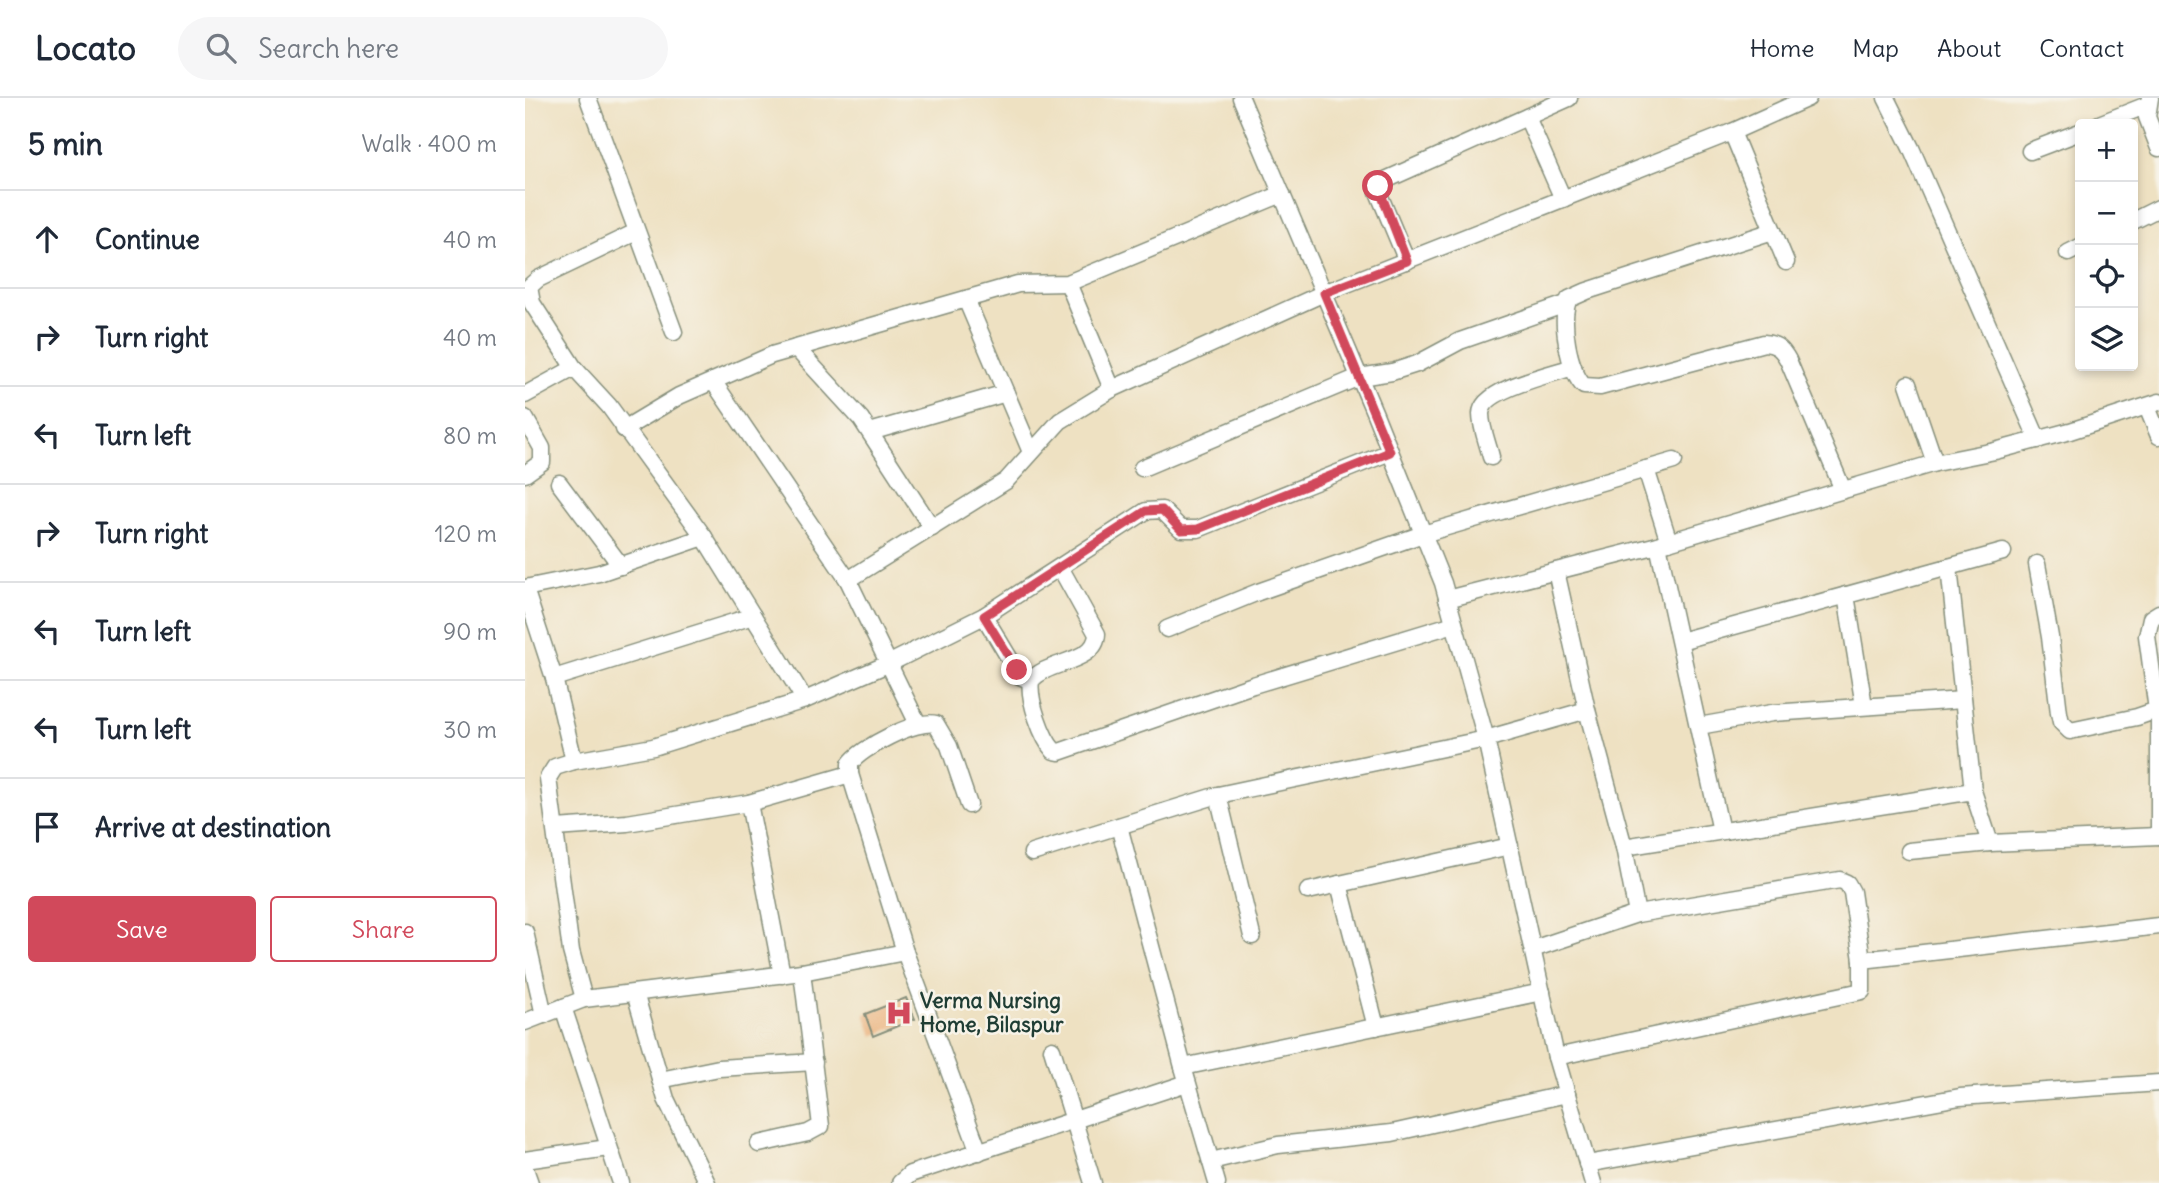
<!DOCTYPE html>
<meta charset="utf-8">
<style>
:root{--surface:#fff;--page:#f6f6f7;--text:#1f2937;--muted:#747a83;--line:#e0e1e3;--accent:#d1495b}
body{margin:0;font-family:Delius,sans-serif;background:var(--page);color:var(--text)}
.controls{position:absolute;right:21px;top:21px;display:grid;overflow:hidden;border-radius:7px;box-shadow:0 4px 10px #0003}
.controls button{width:63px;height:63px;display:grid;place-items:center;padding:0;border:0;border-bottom:2px solid var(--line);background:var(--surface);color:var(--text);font:35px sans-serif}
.stop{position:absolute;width:21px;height:21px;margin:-16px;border:5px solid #d1495b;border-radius:50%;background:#fff}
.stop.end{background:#d1495b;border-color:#fff;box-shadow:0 2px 7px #0008}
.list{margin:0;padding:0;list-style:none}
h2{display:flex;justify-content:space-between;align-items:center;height:91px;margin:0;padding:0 28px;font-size:30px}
h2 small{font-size:23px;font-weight:400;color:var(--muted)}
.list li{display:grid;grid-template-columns:46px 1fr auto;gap:21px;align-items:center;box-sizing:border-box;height:98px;padding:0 28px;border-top:2px solid var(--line)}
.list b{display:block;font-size:26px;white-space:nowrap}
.list em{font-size:23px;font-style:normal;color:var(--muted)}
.actions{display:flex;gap:14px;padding:21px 28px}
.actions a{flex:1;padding:16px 0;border:2px solid var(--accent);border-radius:7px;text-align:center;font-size:24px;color:var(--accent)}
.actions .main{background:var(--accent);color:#fff}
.icon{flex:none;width:38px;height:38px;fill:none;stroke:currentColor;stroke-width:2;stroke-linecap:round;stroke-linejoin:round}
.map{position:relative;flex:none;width:1634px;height:1085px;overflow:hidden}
header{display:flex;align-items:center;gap:42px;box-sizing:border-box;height:98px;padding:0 35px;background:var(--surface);border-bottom:2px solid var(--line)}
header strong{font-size:33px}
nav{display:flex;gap:38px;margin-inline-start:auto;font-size:24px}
.search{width:490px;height:63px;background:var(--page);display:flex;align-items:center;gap:18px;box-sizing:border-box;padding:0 24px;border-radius:38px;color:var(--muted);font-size:26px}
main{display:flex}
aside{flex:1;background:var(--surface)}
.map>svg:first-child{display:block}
.building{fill:#ecb886}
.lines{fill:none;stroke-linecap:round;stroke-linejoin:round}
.minor-casing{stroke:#868f7b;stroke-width:19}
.minor{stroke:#fff;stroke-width:16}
.route{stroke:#d1495b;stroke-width:9}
.labels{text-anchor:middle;stroke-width:5;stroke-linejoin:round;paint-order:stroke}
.poi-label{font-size:21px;font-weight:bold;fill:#1f3d34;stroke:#f7f3e8;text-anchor:start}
</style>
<header>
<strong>Locato</strong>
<div class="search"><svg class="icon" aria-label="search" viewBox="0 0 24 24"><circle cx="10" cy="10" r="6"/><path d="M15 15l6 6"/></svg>Search here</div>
<nav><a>Home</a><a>Map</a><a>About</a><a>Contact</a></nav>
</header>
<main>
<aside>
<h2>5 min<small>Walk · 400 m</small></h2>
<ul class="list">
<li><svg class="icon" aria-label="ahead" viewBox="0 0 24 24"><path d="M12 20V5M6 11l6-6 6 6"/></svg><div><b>Continue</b></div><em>40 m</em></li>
<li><svg class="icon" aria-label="right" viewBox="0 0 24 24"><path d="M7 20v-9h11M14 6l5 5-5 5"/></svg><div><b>Turn right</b></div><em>40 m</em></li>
<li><svg class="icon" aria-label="left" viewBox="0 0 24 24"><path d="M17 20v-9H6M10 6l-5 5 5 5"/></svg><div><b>Turn left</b></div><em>80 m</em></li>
<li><svg class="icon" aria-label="right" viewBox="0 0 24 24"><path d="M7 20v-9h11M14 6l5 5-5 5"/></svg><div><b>Turn right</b></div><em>120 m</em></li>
<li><svg class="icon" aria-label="left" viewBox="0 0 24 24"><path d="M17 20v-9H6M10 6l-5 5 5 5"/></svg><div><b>Turn left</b></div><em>90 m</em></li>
<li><svg class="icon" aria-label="left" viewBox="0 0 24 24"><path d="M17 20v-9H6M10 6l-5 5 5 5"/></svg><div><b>Turn left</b></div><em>30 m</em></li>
<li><svg class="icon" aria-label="arrive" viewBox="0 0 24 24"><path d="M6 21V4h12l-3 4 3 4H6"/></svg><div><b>Arrive at destination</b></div></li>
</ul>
<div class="actions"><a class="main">Save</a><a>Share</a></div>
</aside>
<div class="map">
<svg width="1634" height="1085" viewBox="0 0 1634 1085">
<rect width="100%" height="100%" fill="#f7f3e8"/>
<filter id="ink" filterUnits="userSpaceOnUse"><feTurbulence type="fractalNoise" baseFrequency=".0143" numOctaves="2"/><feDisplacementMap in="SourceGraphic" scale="14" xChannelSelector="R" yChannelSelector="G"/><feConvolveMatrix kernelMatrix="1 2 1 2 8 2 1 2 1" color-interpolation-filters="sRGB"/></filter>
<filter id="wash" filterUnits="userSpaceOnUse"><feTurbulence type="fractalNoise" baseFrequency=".00686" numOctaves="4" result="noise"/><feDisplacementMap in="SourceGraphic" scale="28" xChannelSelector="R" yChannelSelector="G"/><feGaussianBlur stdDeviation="1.57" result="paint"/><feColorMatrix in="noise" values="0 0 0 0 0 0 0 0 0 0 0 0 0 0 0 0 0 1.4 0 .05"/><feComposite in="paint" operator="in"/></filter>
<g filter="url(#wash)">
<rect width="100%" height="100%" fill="#eee1c2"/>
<g id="blocks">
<!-- building -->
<path class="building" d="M381 900 390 921 348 938 340 916Z"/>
</g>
</g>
<g filter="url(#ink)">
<use href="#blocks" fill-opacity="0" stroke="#868f7b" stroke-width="2"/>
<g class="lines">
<!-- minor casing -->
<g class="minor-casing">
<g id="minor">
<path d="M63 0 149 234"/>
<path d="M716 0 850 316 918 485 961 641 1031 959 1068 1085"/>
<path d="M1361 0 1386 50 1513 342"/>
<path d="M1625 0 1622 19 1634 50"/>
<path d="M1002 19 1038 101"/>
<path d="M1574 26 1622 7"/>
<path d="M1207 34 1261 164"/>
<path d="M1505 53 1555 34"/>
<path d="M1608 123 1634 110"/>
<path d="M1248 133 1062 193 1044 201C1034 219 1044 275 1059 288L1075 289 1239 245C1252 246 1257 251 1263 262L1318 392"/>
<path d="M111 134 13 181 4 189 7 205 49 270 84 308 179 439 280 602"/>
<path d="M1543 155 1555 149"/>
<path d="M882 163 853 94 856 84 1044 0"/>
<path d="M543 185 587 291"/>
<path d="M441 201 506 354"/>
<path d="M271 250 336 321 407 430"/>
<path d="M188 283 323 482 393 626"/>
<path d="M1383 286 1410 365"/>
<path d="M0 297 49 270"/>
<path d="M1622 309 1634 338"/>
<path d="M0 320 17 350V364L0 376"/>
<path d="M99 331 154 298 247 257 493 186 543 185 757 96"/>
<path d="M345 334 481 295"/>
<path d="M966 359C963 346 956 330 956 316 956 291 1028 276 1048 269"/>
<path d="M617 370 834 279 867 274 892 266 935 243 1041 206"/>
<path d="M1121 371 1144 444"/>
<path d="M34 385 96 468"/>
<path d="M1133 447 1196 733"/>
<path d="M1512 466 1525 539 1534 615 1536 624 1545 633 1612 619 1632 612 1622 538 1626 520 1634 515"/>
<path d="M1424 469 1448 693"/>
<path d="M536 471 572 536C571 566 521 562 506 583 503 601 517 640 529 653L534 654 728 587 929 526"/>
<path d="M1031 473 1062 612"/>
<path d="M323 482 481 383 535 323 587 291 799 195 1207 34 1283 0"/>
<path d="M0 490 74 475 179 439"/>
<path d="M0 491 29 580 49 663"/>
<path d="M1321 497 1339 608"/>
<path d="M922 501 1133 447 1410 365 1470 353 1545 333 1634 304"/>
<path d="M459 518 495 578 506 583"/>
<path d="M642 531 733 494 898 436 1149 363"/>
<path d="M1155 543 1478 454"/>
<path d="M29 580 228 518"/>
<path d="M1174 628 1247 615 1438 602"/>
<path d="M693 697 727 838"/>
<path d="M224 705 257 877"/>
<path d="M444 707 424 648 411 626C392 621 335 650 325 666V676L380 854 454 1054"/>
<path d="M594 728 658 969 692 1085"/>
<path d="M31 730 102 725 224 705 325 676"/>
<path d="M1634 738V611"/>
<path d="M1384 753 1465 745"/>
<path d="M507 755 693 697 961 641 1062 612 1099 749"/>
<path d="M814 786 851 929"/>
<path d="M783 793 985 748"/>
<path d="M1112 816 1315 782 1322 785 1327 794 1337 862"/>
<path d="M0 834 19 917"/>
<path d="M1008 851 1112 816 1099 749 1448 693 1465 745 1634 738"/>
<path d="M110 895 141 1001 182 1085"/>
<path d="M59 901 46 853 23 680 30 669 49 663 128 649 280 602 365 565 459 518 621 413 637 412 656 431H673L865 354"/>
<path d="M38 909 96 1085"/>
<path d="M0 924 59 901 277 874 380 854"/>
<path d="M527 951 568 1085"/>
<path d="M1031 959 1337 893V862L1634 828"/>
<path d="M658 969 1017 894"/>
<path d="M135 982 194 970 289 964"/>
<path d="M234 1046 283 1035 296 1028 277 874"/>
<path d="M0 1062 83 1050"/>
<path d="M686 1063 753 1047 867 1035 1042 996"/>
<path d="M1062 1066 1435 999 1634 985"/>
<path d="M0 1071 5 1085"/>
<path d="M375 1085 385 1076 662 985"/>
</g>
</g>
<!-- minor -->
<use href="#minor" class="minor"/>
</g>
</g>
<g class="lines" filter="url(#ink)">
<!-- route -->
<path class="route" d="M492 572 459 518 621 413 637 412 656 432 673 431 865 354 799 195 882 163 853 88"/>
</g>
<!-- icons -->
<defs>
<g id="hospital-bare" transform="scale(2.1)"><path d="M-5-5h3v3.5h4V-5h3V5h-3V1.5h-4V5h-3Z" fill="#d1495b" stroke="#f7f3e8" stroke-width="2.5" paint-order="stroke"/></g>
</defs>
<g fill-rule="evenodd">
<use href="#hospital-bare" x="374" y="915"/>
</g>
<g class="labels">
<!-- poi labels -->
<g class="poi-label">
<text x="395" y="910">Verma Nursing<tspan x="395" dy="24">Home, Bilaspur</tspan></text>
</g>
</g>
</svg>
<div class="controls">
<button>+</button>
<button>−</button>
<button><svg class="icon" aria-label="locate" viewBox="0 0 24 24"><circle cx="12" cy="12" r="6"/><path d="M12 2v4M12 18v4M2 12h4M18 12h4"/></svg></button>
<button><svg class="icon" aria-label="layers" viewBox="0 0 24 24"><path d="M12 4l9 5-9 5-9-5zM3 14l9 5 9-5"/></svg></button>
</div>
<div class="stop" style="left:853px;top:88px"></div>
<div class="stop end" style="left:492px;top:572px"></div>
</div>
</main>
